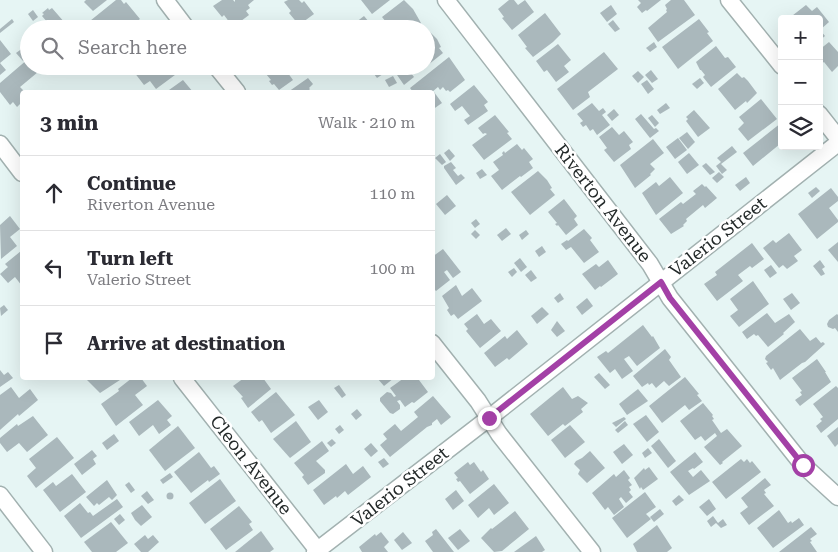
<!DOCTYPE html>
<meta charset="utf-8">
<style>
:root{--surface:#fff;--page:#f2f2f3;--text:#2b2b33;--muted:#7c7c81;--line:#e1e1e2}
body{margin:0;font-family:"Roboto Serif",serif;background:var(--page);color:var(--text)}
.controls{position:absolute;right:15px;top:15px;display:grid;overflow:hidden;border-radius:5px;box-shadow:0 5px 20px #0002}
.controls button{width:45px;height:45px;display:grid;place-items:center;padding:0;border:0;border-bottom:1px solid var(--line);background:var(--surface);color:var(--text);font:25px sans-serif}
.stop{position:absolute;width:15px;height:15px;margin:-11px;border:4px solid #a340a6;border-radius:50%;background:#fff}
.stop.end{background:#a340a6;border-color:#fff;box-shadow:0 1px 5px #0008}
.list{margin:0;padding:0;list-style:none}
h2{display:flex;justify-content:space-between;align-items:center;height:65px;margin:0;padding:0 20px;font-size:21px}
h2 small{font-size:16px;font-weight:400;color:var(--muted)}
.list li{display:grid;grid-template-columns:32px 1fr auto;gap:15px;align-items:center;box-sizing:border-box;height:75px;padding:0 20px;border-top:1px solid var(--line)}
.list b{display:block;font-size:19px;white-space:nowrap}
.list p{margin:0;font-size:16px;white-space:nowrap;color:var(--muted)}
.list em{font-size:16px;font-style:normal;color:var(--muted)}
.icon{flex:none;width:28px;height:28px;fill:none;stroke:currentColor;stroke-width:2;stroke-linecap:round;stroke-linejoin:round}
.map{position:relative;flex:none;width:838px;height:552px;overflow:hidden}
.search{position:absolute;background:var(--surface);box-shadow:0 5px 20px #0002;left:20px;top:20px;width:415px;height:55px;display:flex;align-items:center;gap:12px;box-sizing:border-box;padding:0 18px;border-radius:28px;color:var(--muted);font-size:19px}
.panel{position:absolute;background:var(--surface);box-shadow:0 5px 20px #0002;left:20px;top:90px;width:415px;height:290px;border-radius:5px}
.map>svg:first-child{display:block}
.building{fill:#aab8bc}
.lines{fill:none;stroke-linecap:round;stroke-linejoin:round}
.minor-casing{stroke:#a2b1b0;stroke-width:19}
.minor{stroke:#fff;stroke-width:16}
.route{stroke:#a340a6;stroke-width:6}
.labels{text-anchor:middle;stroke-width:5;stroke-linejoin:round;paint-order:stroke}
.street-label{font-size:18px;fill:#232929;stroke:#fff}
</style>
<div class="map">
<svg width="838" height="552" viewBox="0 0 838 552">
<rect width="100%" height="100%" fill="#e6f5f4"/>
<!-- building -->
<g class="building">
<path d="M86 0H107L93 11 84 2Z"/>
<path d="M116 0H121L124 4 126 2 140 19 127 29H122L118 23 110 29H80Z"/>
<path d="M222 0H233L235 2V0H254L248 5 250 8 246 11 249 15 233 27 224 15 222 17 213 6Z"/>
<path d="M288 0H299L302 3 304 1 314 14 299 25 289 13 291 11 284 2Z"/>
<path d="M361 0H390L372 14Z"/>
<path d="M404 0 413 9 421 23 414 29H404L403 27 401 29H387L390 27 382 17Z"/>
<path d="M509 0H514L518 5 525 0 534 12 512 30 502 18 504 17 498 9Z"/>
<path d="M638 0H661L647 11 646 10 642 13 637 7 641 3Z"/>
<path d="M671 0H684L695 15 658 42 648 28 667 12 666 10 667 9 665 5Z"/>
<path d="M611 5 617 14 607 22 600 13Z"/>
<path d="M806 5 812 11 817 7 829 22 820 30 825 36 819 41V19H788Z"/>
<path d="M48 8 49 10 52 8 65 23 58 29H53L42 16 44 14 42 13Z"/>
<path d="M33 10 38 17 33 21 28 14Z"/>
<path d="M545 13 561 34 553 42 533 57 525 48 527 47 518 35Z"/>
<path d="M364 16 369 22 360 29H354L351 26Z"/>
<path d="M12 19 14 22 0 33V29Z"/>
<path d="M699 19 709 32 707 33 713 41 678 69 662 47Z"/>
<path d="M613 20 620 29 615 32 608 24Z"/>
<path d="M262 21 268 29H252Z"/>
<path d="M427 29 437 39 441 47 439 48 443 53 423 69 421 66H426Z"/>
<path d="M0 40 11 54 0 63 6 70 0 75Z"/>
<path d="M654 42 657 47 650 52 646 48Z"/>
<path d="M829 42 838 52V66L832 72 824 62 821 64 819 62V50Z"/>
<path d="M558 44 571 60 564 66 569 72 556 82 547 70 544 72 536 61Z"/>
<path d="M27 45 29 48V57L23 61 16 53Z"/>
<path d="M716 46 725 58 728 57 736 67 711 87 703 77 705 75 701 70H700L696 62Z"/>
<path d="M604 52 618 69 588 92 590 97 573 110 557 89Z"/>
<path d="M449 57 465 80 450 92 448 90 446 91 443 87 440 90 438 87 432 92H413L410 88Z"/>
<path d="M28 59 29 66H33L38 72 20 87 25 92H22V102L17 107 13 102 10 105 0 92V83Z"/>
<path d="M86 66H105L94 75Z"/>
<path d="M143 66H175L179 72 156 89 150 81 144 85 134 72Z"/>
<path d="M264 66H285L286 68 285 69 293 80 279 90 274 84 272 85 269 81 271 80 261 68Z"/>
<path d="M403 66H411L414 70 411 73 414 77 404 85 395 72Z"/>
<path d="M380 70 383 74 377 78 374 74Z"/>
<path d="M651 70 658 79 652 83 645 75Z"/>
<path d="M638 71 644 77 638 83 632 76Z"/>
<path d="M737 73 742 78 744 77 748 81 757 93 747 103 746 101 735 110 718 89Z"/>
<path d="M393 76 397 83 389 87 385 80Z"/>
<path d="M308 78 313 84 309 88 310 89 307 92H288Z"/>
<path d="M700 78 704 83 697 89 692 84Z"/>
<path d="M183 80 193 92 195 90 197 92H171L169 90Z"/>
<path d="M647 80 654 89 648 94 641 84Z"/>
<path d="M474 85 488 102 484 105 488 111 468 125 464 120 470 116 462 106 455 111 450 104Z"/>
<path d="M434 92 442 103 432 110V93Z"/>
<path d="M761 99 777 119 748 141 738 129 744 123 739 117Z"/>
<path d="M592 103 599 111 603 108 606 112 602 115 610 125 597 135 593 129 590 131 586 125 583 127 580 123 583 121 577 114Z"/>
<path d="M666 103 670 108 660 114 657 110Z"/>
<path d="M614 109 619 115 612 121 607 115Z"/>
<path d="M694 110 710 128 698 137 686 121 688 119 686 117Z"/>
<path d="M641 114 654 129 656 128 659 131 650 138 635 119Z"/>
<path d="M495 115 509 132 507 133 512 139 484 160 472 145 487 134 485 133 483 134 478 128Z"/>
<path d="M652 115 659 123 655 127 648 118Z"/>
<path d="M781 123 782 146 780 144 753 166 743 153Z"/>
<path d="M612 127 619 135 624 131 633 142 629 145 631 149 614 162 604 150 607 148 599 137Z"/>
<path d="M687 132 695 142 688 149 679 138Z"/>
<path d="M678 138 687 150 675 159 666 147Z"/>
<path d="M653 139 664 153 650 164 655 169 650 174 651 175 635 188 620 165Z"/>
<path d="M517 144 522 150 524 148 533 159 529 162 533 168 521 177 520 176 502 190 491 176 499 170 493 162 503 155 502 153 504 151 505 153Z"/>
<path d="M732 146 737 152 721 164 727 170 722 174 716 166 721 162 717 158Z"/>
<path d="M449 149 455 156 450 161 444 153Z"/>
<path d="M689 153 699 165 687 174 678 162Z"/>
<path d="M440 154 446 162 442 165 435 158Z"/>
<path d="M451 162 456 168 453 170 458 176 461 174 465 178 456 185 444 168V166Z"/>
<path d="M706 163 715 172 710 175 702 166Z"/>
<path d="M482 169 487 175 480 179 476 173Z"/>
<path d="M538 171 547 180 552 188 550 189 555 195 530 215 511 192Z"/>
<path d="M719 172 724 177 717 183 712 178Z"/>
<path d="M670 177 683 193 656 215 642 193 656 182 659 186Z"/>
<path d="M746 177 750 183 740 191 735 185Z"/>
<path d="M702 184 705 187 706 186 717 198 705 208 703 205 686 219 687 221 683 225 684 226 671 234 659 219 681 202 683 204 696 194 693 191Z"/>
<path d="M816 187 820 191 812 198 808 193Z"/>
<path d="M831 188 838 197V201L829 208 838 220V222L817 239 798 214Z"/>
<path d="M447 195 456 206 445 215 436 204Z"/>
<path d="M564 199 577 216 574 219 578 225 566 235 558 225 557 226 555 224 557 223 548 212Z"/>
<path d="M10 216 20 229 10 237 17 246 1 259 0 225Z"/>
<path d="M476 219 480 224 475 228 471 223Z"/>
<path d="M506 228 511 234 502 241 497 235Z"/>
<path d="M584 229 592 238 590 240 599 252 584 263 571 247 566 250 561 244 567 240 568 241Z"/>
<path d="M475 230 480 235 476 239 471 234Z"/>
<path d="M526 230 529 234 522 240 519 235Z"/>
<path d="M789 233 802 250 794 256 798 261 787 269 783 265 779 268 763 248 773 240 776 243Z"/>
<path d="M838 242V262L828 250Z"/>
<path d="M752 243 764 259 752 268 750 266 738 275 743 281 717 301 704 284 717 275 715 272Z"/>
<path d="M542 246 546 252 539 257 535 251Z"/>
<path d="M443 249 461 272 453 278 447 270 444 272 450 280 436 291 432 287V257Z"/>
<path d="M21 251 22 253V286L15 277 8 283 0 274 8 267 5 264Z"/>
<path d="M520 258 527 267 521 272 514 263Z"/>
<path d="M608 260 618 274 601 287 600 286 595 290 582 274 596 264 599 267Z"/>
<path d="M820 260 825 267 822 269 825 274 821 276 813 266Z"/>
<path d="M771 265 777 273 770 278 764 270Z"/>
<path d="M514 268 517 272 512 277 508 272Z"/>
<path d="M531 270 537 278 531 282 525 275Z"/>
<path d="M753 281 769 304 739 327 730 316 738 310 730 299Z"/>
<path d="M456 285 462 296 472 288 482 301 458 319 454 314 451 316 447 310 449 308 442 296Z"/>
<path d="M560 293 564 299 558 303 554 298Z"/>
<path d="M792 293 800 303 791 310 783 299Z"/>
<path d="M587 298 593 306 582 315 576 307Z"/>
<path d="M4 305 8 310 1 316 0 308Z"/>
<path d="M542 307 549 314 537 324 531 316Z"/>
<path d="M767 313 775 323 789 314 795 322 783 333 784 334 768 347 758 335 756 336 754 334 747 339 742 332Z"/>
<path d="M477 314 484 324 491 319 501 331 480 348 466 331 468 329 464 324Z"/>
<path d="M837 314 838 315V332L835 328 833 329 828 327 827 324 829 320Z"/>
<path d="M557 321 565 331 557 337 551 330Z"/>
<path d="M643 325 652 337 653 336 660 348 637 366 629 356 624 359 633 371 622 379 615 369 610 373 597 357 606 351 608 353Z"/>
<path d="M800 329 810 341 816 337 821 343 823 342 825 344 805 362 802 363 780 380 773 368 771 370 766 363 768 362 765 359 766 356Z"/>
<path d="M517 330 528 344 509 360 507 358 495 367 484 353 505 336 507 339Z"/>
<path d="M665 349 671 357 669 360 681 377 669 386 664 381 656 388 652 383 649 385 648 383 642 387 633 376Z"/>
<path d="M817 359 826 372H825L831 382 800 406 795 400 802 395 800 392 802 391 792 378Z"/>
<path d="M0 370 4 375 8 372 13 378 0 387Z"/>
<path d="M599 373 610 385 605 389 594 377Z"/>
<path d="M685 377 699 394 697 395 702 401 689 410 685 405 662 423 649 406Z"/>
<path d="M85 378H123L100 393Z"/>
<path d="M132 378H141L147 386 135 395 143 405 116 426 101 404 119 391 118 389Z"/>
<path d="M244 378H263L271 389 248 408 241 398 243 397 233 386Z"/>
<path d="M377 378H394L384 386Z"/>
<path d="M404 378H422L419 380 428 392 414 403 412 402 405 407 400 400 397 401 400 405V409L393 414 390 413 380 401V398L387 392 391 393 394 397 396 396 390 388Z"/>
<path d="M339 385 346 395 342 398 334 388Z"/>
<path d="M836 386 838 388V419L821 433 816 426 822 421 820 419 823 417 813 404Z"/>
<path d="M11 387 19 398 30 389 38 400 19 416 18 414 0 430V395Z"/>
<path d="M563 387 572 399 578 396 588 403 581 409 583 412 565 426 563 424 548 436 530 414Z"/>
<path d="M638 389 648 401 627 415 619 404Z"/>
<path d="M276 392 295 415 271 433 262 420 259 422 251 412Z"/>
<path d="M433 396 451 417 441 425 437 419 432 423V425L427 427 390 457 380 445 387 439 383 434 395 424 401 431 418 417 414 412Z"/>
<path d="M158 400 172 416 167 420 171 425 159 434 153 425 139 436 129 422Z"/>
<path d="M319 400 328 412 318 420 308 407Z"/>
<path d="M703 403 713 415 712 416 714 419 712 420 721 433 727 429 742 446 722 462 723 463 720 465 704 447 717 436 715 433 705 441 701 436 695 440 680 421Z"/>
<path d="M357 409 362 415 356 420 351 414Z"/>
<path d="M646 415 659 432 647 442 633 424Z"/>
<path d="M33 416 48 435 27 452 19 443 7 452 0 443V438L17 424 18 426Z"/>
<path d="M624 417 626 419 616 427 612 423Z"/>
<path d="M296 421 311 442 290 458 273 439Z"/>
<path d="M625 421 628 425 618 433 615 430Z"/>
<path d="M340 425 344 430 339 434 335 429Z"/>
<path d="M570 425 585 442 565 458 551 440Z"/>
<path d="M178 426 195 448 165 471 149 450Z"/>
<path d="M838 427V444L835 447 827 436Z"/>
<path d="M114 434 119 441 107 450 102 443Z"/>
<path d="M57 437 74 458 36 488 27 476 36 468 29 459Z"/>
<path d="M332 439 336 443 331 447 327 443Z"/>
<path d="M659 439 676 461 668 468 651 446Z"/>
<path d="M322 441 329 451 316 461 325 470V473L308 485 302 477 304 475 294 463Z"/>
<path d="M371 443 378 451 371 457 364 449Z"/>
<path d="M624 444 633 455 622 464 613 452Z"/>
<path d="M648 448 652 453 645 458 642 453Z"/>
<path d="M92 450 97 456 93 459 96 464 82 475 74 464Z"/>
<path d="M590 451 605 468 587 483 578 474 580 470 574 464 576 461 582 458Z"/>
<path d="M199 452 211 468 214 466 220 474 209 482 208 480 191 493 174 472Z"/>
<path d="M695 452 703 462 694 469 693 468 688 471 693 477 701 470 710 481 689 495 670 472Z"/>
<path d="M384 458 389 464 383 468 378 462Z"/>
<path d="M741 459 744 462 747 459 750 463 752 461 761 472 726 499 712 482Z"/>
<path d="M468 462 470 465 474 462 481 472 483 470 489 479 470 494 460 481 458 482 456 479 458 478 454 473Z"/>
<path d="M346 464 353 474 363 466 371 477 348 495 345 491 337 498 336 496 324 505 313 490Z"/>
<path d="M649 467 658 479 643 490 641 487 640 489 634 478 644 468 645 470Z"/>
<path d="M624 470 630 478 628 480 632 485 629 487 631 490 629 492 633 497 626 503 621 497 619 499 624 507 614 515 608 507 605 510 592 493 614 474 616 477Z"/>
<path d="M170 473 173 477 163 484 160 480Z"/>
<path d="M72 474 86 492 60 512 43 490 53 482 56 486Z"/>
<path d="M765 478 771 485 764 490 766 493 764 494 774 506 749 525 740 513 748 507 741 498Z"/>
<path d="M220 479 236 501 205 524 189 503Z"/>
<path d="M107 480 117 495 112 500 109 497 99 505 97 503 94 506 86 497Z"/>
<path d="M129 482 135 490 131 493 125 485Z"/>
<path d="M494 484 509 503 494 515 489 508 478 518 468 505Z"/>
<path d="M456 490 464 501 453 510 445 499Z"/>
<path d="M147 491 154 500 148 504 141 496Z"/>
<path d="M645 492 656 507 646 514 651 519 627 538 612 518Z"/>
<circle cx="170" cy="496" r="3.5"/>
<path d="M679 495 684 500 676 506 672 501Z"/>
<path d="M117 499 123 507 81 538 64 516 80 503 88 513 90 512 93 516Z"/>
<path d="M709 499 716 509 707 516 699 507Z"/>
<path d="M142 505 152 517 141 526 135 520 131 513Z"/>
<path d="M239 506 252 522 249 524 253 530 226 550 210 529Z"/>
<path d="M660 509 664 514 654 522 650 517Z"/>
<path d="M779 510 788 523 791 521 792 523 799 518 804 525 773 548 757 528Z"/>
<path d="M515 511 529 529 502 551 494 552 481 538 491 528 492 529Z"/>
<path d="M120 514 125 520 119 525 114 519Z"/>
<path d="M713 516 718 523 723 519 727 525 721 528 716 523 711 527 707 521Z"/>
<path d="M111 522 128 543 116 552H92L84 542Z"/>
<path d="M657 525 672 548 667 552H637L633 544Z"/>
<path d="M811 527 817 534 810 539 812 541 810 542 817 552H779Z"/>
<path d="M436 529 454 552H433L425 541 433 535 432 532Z"/>
<path d="M460 529 470 541 458 550 448 538Z"/>
<path d="M261 531 274 549 270 552H235Z"/>
<path d="M381 532 389 542 384 547 388 552H362L359 547 375 534 376 536Z"/>
<path d="M403 532 412 543 402 550 394 540Z"/>
<path d="M145 535 148 539 153 535 159 542 148 552H141L134 544Z"/>
<path d="M536 536 545 550 542 552H514Z"/>
</g>
<g class="lines">
<!-- minor casing -->
<g class="minor-casing">
<g id="minor">
<path d="M165 0 187 29"/>
<path d="M446 0 650 264 670 298 803 465 838 497"/>
<path d="M729 0 782 66"/>
<path d="M216 66 237 92"/>
<path d="M819 114 838 138"/>
<path d="M0 144 22 173"/>
<path d="M432 343 478 401 499 434 592 552"/>
<path d="M182 378 319 552"/>
<path d="M0 495 44 552"/>
<path d="M315 552 489 418 838 143"/>
</g>
</g>
<!-- minor -->
<use href="#minor" class="minor"/>
</g>
<g class="lines">
<!-- route -->
<path class="route" d="M489 418 661 282 670 298 803 465"/>
</g>
<g class="labels">
<!-- street labels -->
<g class="street-label">
<text transform="translate(603 203) rotate(52)" y="6">Riverton Avenue</text>
<text transform="translate(718 237) rotate(-38)" y="6">Valerio Street</text>
<text transform="translate(251 465) rotate(52)" y="6">Cleon Avenue</text>
<text transform="translate(400 487) rotate(-38)" y="6">Valerio Street</text>
</g>
</g>
</svg>
<div class="controls">
<button>+</button>
<button>−</button>
<button><svg class="icon" aria-label="layers" viewBox="0 0 24 24"><path d="M12 4l9 5-9 5-9-5zM3 14l9 5 9-5"/></svg></button>
</div>
<div class="stop" style="left:803px;top:465px"></div>
<div class="stop end" style="left:489px;top:418px"></div>
<div class="search"><svg class="icon" aria-label="search" viewBox="0 0 24 24"><circle cx="10" cy="10" r="6"/><path d="M15 15l6 6"/></svg>Search here</div>
<section class="panel">
<h2>3 min<small>Walk · 210 m</small></h2>
<ul class="list">
<li><svg class="icon" aria-label="ahead" viewBox="0 0 24 24"><path d="M12 20V5M6 11l6-6 6 6"/></svg><div><b>Continue</b><p>Riverton Avenue</p></div><em>110 m</em></li>
<li><svg class="icon" aria-label="left" viewBox="0 0 24 24"><path d="M17 20v-9H6M10 6l-5 5 5 5"/></svg><div><b>Turn left</b><p>Valerio Street</p></div><em>100 m</em></li>
<li><svg class="icon" aria-label="arrive" viewBox="0 0 24 24"><path d="M6 21V4h12l-3 4 3 4H6"/></svg><div><b>Arrive at destination</b></div></li>
</ul>
</section>
</div>
